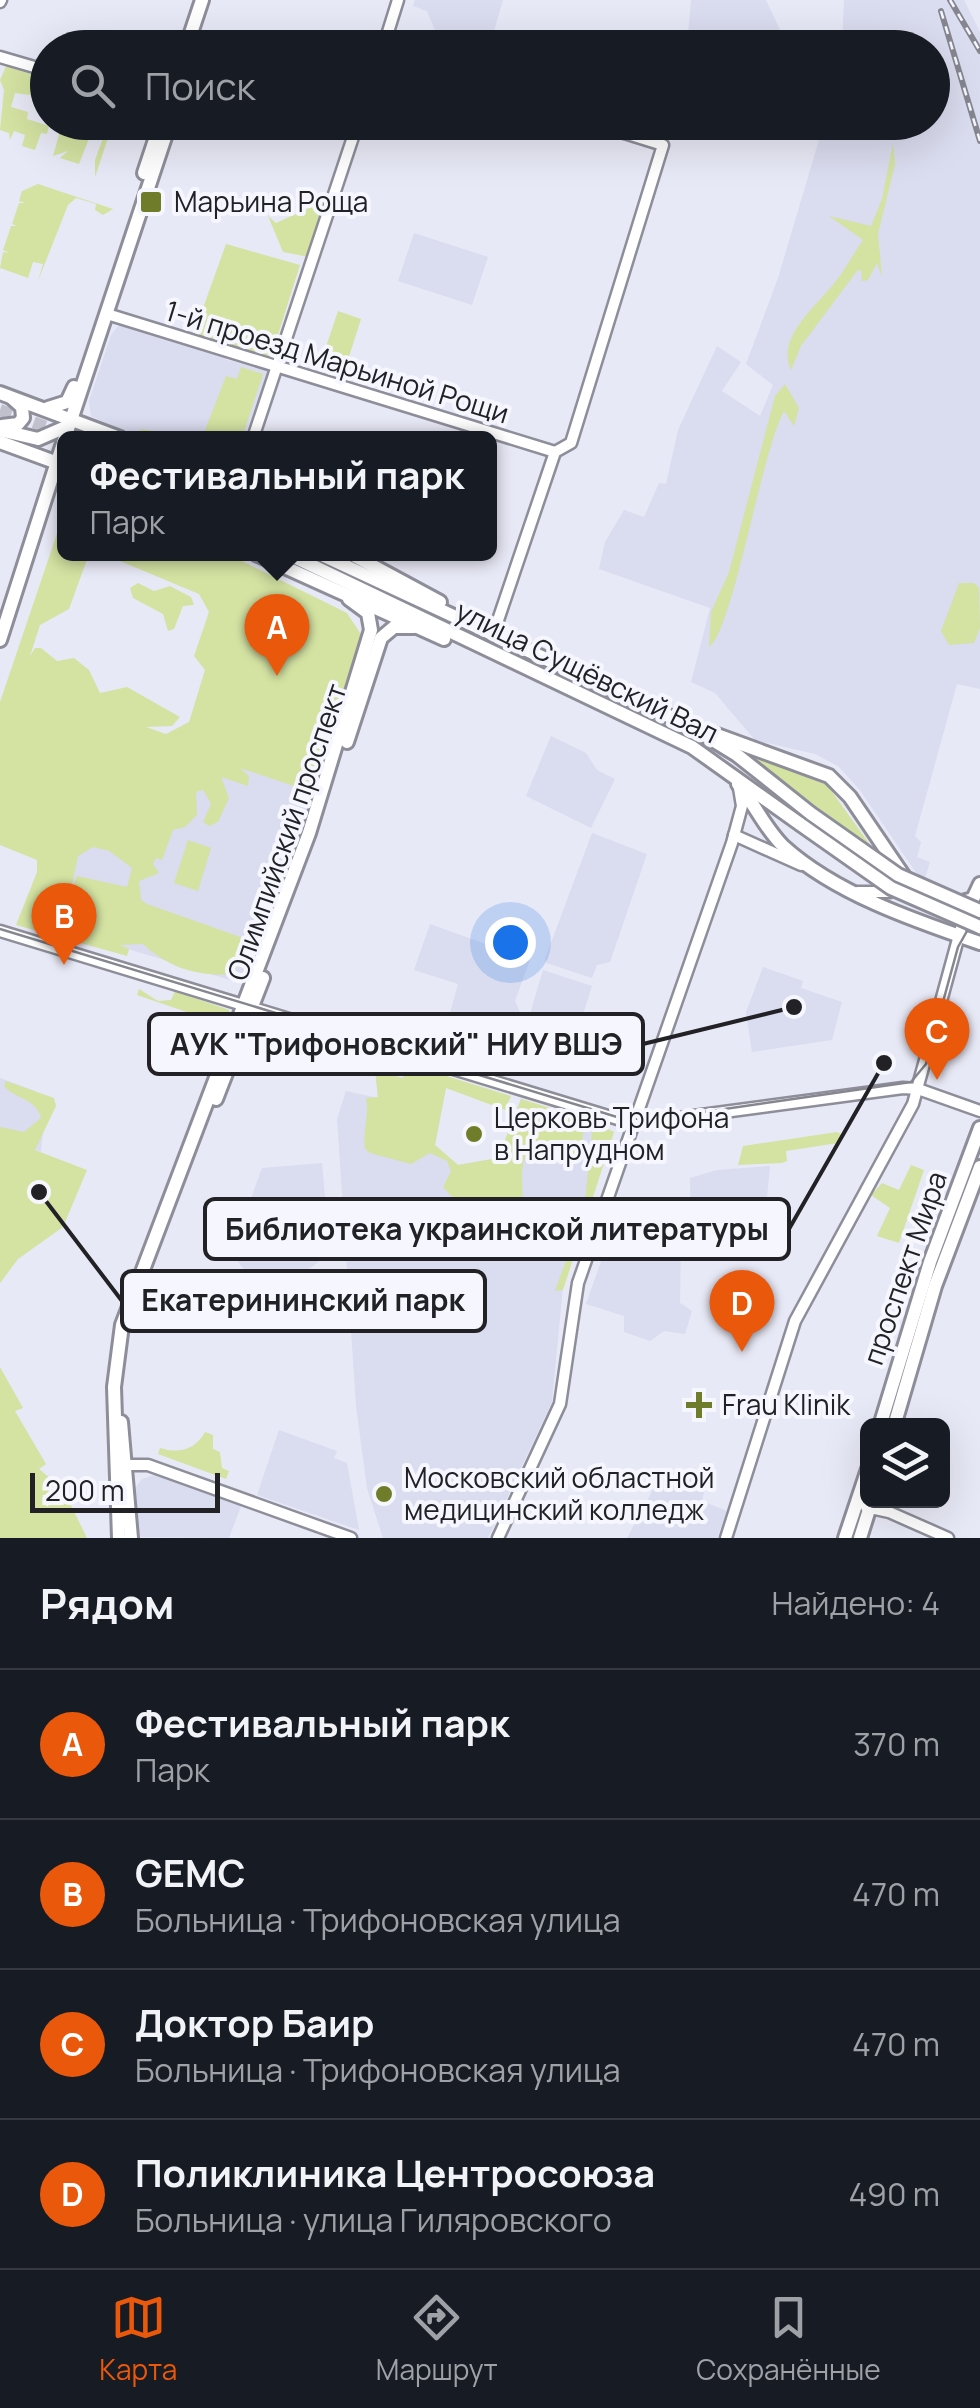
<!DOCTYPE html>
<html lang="ru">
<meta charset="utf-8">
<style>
:root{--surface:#171b24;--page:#20242c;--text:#f1f3f6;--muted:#9ea1a6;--line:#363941;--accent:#ea580c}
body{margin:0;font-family:Manrope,sans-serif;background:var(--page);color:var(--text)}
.controls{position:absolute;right:30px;bottom:30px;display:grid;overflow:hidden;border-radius:15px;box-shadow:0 10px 40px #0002}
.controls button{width:90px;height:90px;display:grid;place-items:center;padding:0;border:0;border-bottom:2px solid var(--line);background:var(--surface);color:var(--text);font:50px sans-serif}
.scale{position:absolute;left:30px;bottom:25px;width:190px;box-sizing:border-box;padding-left:10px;border:5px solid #212126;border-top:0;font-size:28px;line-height:35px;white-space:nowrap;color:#212126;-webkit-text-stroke:8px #f6f7fe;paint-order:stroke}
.you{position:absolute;left:510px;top:942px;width:35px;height:35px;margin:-25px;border:8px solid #fff;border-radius:50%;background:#1a73e8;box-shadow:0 0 0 15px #1a73e833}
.badge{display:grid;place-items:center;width:65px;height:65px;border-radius:50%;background:var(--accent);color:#fff;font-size:32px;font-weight:700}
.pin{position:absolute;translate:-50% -82px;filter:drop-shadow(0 2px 5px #0008)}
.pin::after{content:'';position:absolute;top:52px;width:35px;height:30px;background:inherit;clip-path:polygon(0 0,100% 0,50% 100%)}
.popup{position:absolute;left:57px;top:431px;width:440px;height:130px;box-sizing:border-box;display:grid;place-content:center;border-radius:15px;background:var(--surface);filter:drop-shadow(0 2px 8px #0005);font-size:32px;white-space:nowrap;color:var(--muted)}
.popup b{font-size:38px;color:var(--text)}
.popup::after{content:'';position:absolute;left:50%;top:100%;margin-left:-20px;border:20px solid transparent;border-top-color:var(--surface)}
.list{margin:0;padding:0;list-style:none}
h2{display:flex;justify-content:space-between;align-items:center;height:130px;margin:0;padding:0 40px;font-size:42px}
h2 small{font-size:32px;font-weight:400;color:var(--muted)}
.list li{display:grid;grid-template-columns:65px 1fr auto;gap:30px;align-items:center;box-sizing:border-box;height:150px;padding:0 40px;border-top:2px solid var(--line)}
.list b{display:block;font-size:38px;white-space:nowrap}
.list p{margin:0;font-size:32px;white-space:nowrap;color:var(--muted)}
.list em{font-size:32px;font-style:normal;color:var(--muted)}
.icon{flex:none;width:55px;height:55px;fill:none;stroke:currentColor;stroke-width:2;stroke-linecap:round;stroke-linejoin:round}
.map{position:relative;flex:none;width:980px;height:1538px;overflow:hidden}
.search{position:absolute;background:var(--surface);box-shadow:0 10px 40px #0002;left:30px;right:30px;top:30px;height:110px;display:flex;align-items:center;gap:25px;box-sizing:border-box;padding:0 35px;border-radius:55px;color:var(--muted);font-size:38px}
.sheet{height:730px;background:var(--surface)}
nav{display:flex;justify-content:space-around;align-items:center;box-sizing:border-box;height:140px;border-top:2px solid var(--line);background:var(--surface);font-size:28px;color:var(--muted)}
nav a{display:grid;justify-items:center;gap:5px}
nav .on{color:var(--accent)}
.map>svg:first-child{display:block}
.built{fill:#dadcef}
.green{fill:#d4e2a2;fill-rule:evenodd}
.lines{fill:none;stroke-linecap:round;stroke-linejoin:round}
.major-tunnel{stroke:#c0c1cc;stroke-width:12;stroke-dasharray:12 6;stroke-linecap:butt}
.minor-casing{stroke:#8e8e9a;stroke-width:15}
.major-casing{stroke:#8e8e9a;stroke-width:18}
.minor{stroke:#fff;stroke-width:10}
.major{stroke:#fff;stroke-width:12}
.tram{stroke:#85868f;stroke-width:2.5}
.rail-casing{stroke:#85868f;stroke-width:6}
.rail{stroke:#f6f7fe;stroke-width:2.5;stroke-dasharray:8;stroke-linecap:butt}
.major-bridge-casing{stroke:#8e8e9a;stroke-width:18;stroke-linecap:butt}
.major-bridge{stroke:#fff;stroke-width:12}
.poi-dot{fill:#6f7d2a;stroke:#f6f7fe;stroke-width:4}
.labels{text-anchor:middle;stroke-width:8;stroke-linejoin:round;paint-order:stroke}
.poi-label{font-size:28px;fill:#212126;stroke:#f6f7fe;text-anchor:start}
.street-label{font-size:28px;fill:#212126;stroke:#f6f7fe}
.leader{fill:none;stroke:#212126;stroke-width:4}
.callout-dot{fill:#212126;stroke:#f6f7fe;stroke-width:4}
.callout{fill:#f6f7fe;stroke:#212126;stroke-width:4}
.callout-label{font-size:30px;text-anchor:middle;font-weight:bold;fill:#212126}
</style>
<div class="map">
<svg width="980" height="1538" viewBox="0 0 980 1538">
<rect width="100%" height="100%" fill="#e8e9f6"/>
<!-- built -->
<g class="built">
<path d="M415 0H503L489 48 433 47 437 35 427 11 413 6Z"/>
<path d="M691 0H766L788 47H700L688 35Z"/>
<path d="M844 0H964L980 32V689L957 684 915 836 921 842 917 857 930 862 925 878 917 874 859 789 838 766 815 754 755 740 715 693 691 682 710 608 599 569 605 542 624 510 644 517 659 483 666 484 678 430 717 346 741 362 722 391 760 416 773 385 746 364 778 278 824 123 932 122V48L842 47Z"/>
<path d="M414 233 488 257 472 305 398 281Z"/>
<path d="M128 325 223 355 227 360 270 370 244 438H139L91 416 89 401 111 335 118 326Z"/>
<path d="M551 736 586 753 597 770 615 779 591 828 526 796Z"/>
<path d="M200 754 315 793 293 862 245 977 233 981 56 927 84 836Z"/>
<path d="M592 833 647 854 610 962 597 965 592 978 546 963 545 959Z"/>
<path d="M430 924 530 960 515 1001 522 1017 507 1063 442 1042 458 984 414 970Z"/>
<path d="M763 967 803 981 801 988 842 1002 832 1040 752 1052 746 1012Z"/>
<path d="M543 970 592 986 577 1033 529 1017Z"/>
<path d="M414 1066 448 1077 435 1145 458 1165 498 1158 521 1099 614 1132 564 1276 552 1402 488 1538H383L367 1488 356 1406 337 1119 346 1091 378 1098 375 1070 402 1078Z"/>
<path d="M0 1078 35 1091 44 1121 41 1152 0 1137Z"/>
<path d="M322 1163 330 1253 283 1289 251 1278 231 1253 262 1168Z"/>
<path d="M770 1166 765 1218 691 1220 690 1178 717 1170Z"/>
<path d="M681 1239 680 1303 692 1311 685 1334 664 1331 650 1341 624 1332V1316L586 1304 608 1242Z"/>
<path d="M279 1430 337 1451 334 1458 347 1463 359 1530 257 1495Z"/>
<path d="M664 1469 707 1480 702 1501 727 1511 717 1538H627Z"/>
<path d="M154 1475 241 1506 229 1538 136 1537 134 1490 142 1479Z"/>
</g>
<!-- green -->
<g class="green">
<path d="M6 66 47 79 45 97 15 93 11 107 28 112 27 119 49 126 47 134 41 133 35 150 22 146 25 135 14 131 10 140 9 133 0 130 4 90 0 80Z"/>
<path d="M69 123H71L74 137 73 123H128L126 130 112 126 95 177V160L106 130 94 126 79 164 60 158 68 151 53 156 60 131 66 135Z"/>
<path d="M893 143 895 164 878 234 882 277 877 263 868 280 862 281 861 270 857 271 801 346 791 370C775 337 818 305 836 281 846 268 853 254 863 240L829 216 871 226 882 199Z"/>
<path d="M38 184 113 209 103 215 95 210 96 204 76 198 68 205 38 281 43 264 33 262 28 278 0 268 3 252 9 253 3 250 11 226H17L12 224 19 203H25L19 201 22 191Z"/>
<path d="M329 199 309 257 283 252 268 216 276 223Z"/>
<path d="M226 244 300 265 271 357 194 333Z"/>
<path d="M338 311 361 319 345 369 321 362Z"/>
<path d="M241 367 263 374 242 438H145L139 436 141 429 202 438 226 376 237 379Z"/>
<path d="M785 384 799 408 794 426 784 411C761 453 733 631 709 647L711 612 729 572 775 396Z"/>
<path d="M64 513V554H89L69 609 40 625 30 656 35 648H41L57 661 74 658 89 670 100 693 127 687 180 717 172 726 146 727 166 734 189 722 205 670 194 656 209 612 199 594 103 554H228L347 613 362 636 315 793 240 768 249 776 248 786 221 777 229 798 218 822 209 826 203 822 211 804 203 790 196 792 197 815 185 827 173 830 162 860 156 858 153 864 159 873 139 881 141 900 147 904 246 939 244 959 231 974C198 977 167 967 143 944L120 945 129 949 127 956 16 925 37 872V860L0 845V702ZM93 847 109 851 132 868 127 887 77 876 70 895 78 856Z"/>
<path d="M138 583 154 591 170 586 191 597 194 605 183 606 174 629 168 631 163 614 133 598 130 588Z"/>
<path d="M959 583H974L979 588 980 628 974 643 949 645 941 631Z"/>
<path d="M748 754 827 785 876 853Z"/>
<path d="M188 840 211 848 198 891 174 883Z"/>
<path d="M139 989 158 1001 171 1000 175 991 229 1010 231 1019 210 1071 190 1065 207 1019 137 995Z"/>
<path d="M414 1066 511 1096 505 1110 446 1088 435 1145 458 1165 498 1158 521 1099 586 1119 578 1161 540 1147 534 1159 525 1157C517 1178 529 1201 516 1220L451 1196 443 1187 451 1171 447 1161 430 1153 411 1164 370 1153 365 1149C362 1131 370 1114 366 1098L378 1097 375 1070 402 1078Z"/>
<path d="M6 1081 54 1098 56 1106 35 1150 87 1170 63 1227 18 1259 0 1283V1127L24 1132 41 1118C36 1098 16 1100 4 1086Z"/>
<path d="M593 1122 614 1132 563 1290 555 1291 584 1211Z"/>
<path d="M837 1132 845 1136 838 1143 786 1151 787 1161 782 1163 738 1165 743 1146Z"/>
<path d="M911 1165 924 1170 899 1243 877 1236 890 1208 871 1195 882 1183 899 1190Z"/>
<path d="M0 1367 23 1408 15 1411 46 1464 39 1469 63 1489 87 1538H0Z"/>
<path d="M205 1432 213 1435V1449L220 1452 222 1468 229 1471 226 1479 158 1454 160 1448C179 1454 195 1450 205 1432Z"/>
</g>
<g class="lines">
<!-- major-tunnel -->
<path class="major-tunnel" d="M0 410 76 438"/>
<!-- minor casing -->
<g class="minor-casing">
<g id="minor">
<path d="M0 2 1 0"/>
<path d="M383 48 398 0"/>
<path d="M0 57 48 71"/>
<path d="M107 314 555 452"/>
<path d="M253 438 358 122"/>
<path d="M494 632 555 452 571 443 663 145 589 122"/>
<path d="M734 835 801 865"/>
<path d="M858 892H889L894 867"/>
<path d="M0 931 621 1120 649 1122 903 1088 918 1089 980 1111"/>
<path d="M120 1465H148L351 1538"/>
<path d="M866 1507 889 1512 948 1538"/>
<path d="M498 1538 560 1404 578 1283 732 843 742 806 739 788"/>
<path d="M726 1538 795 1321 913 1104 961 928 974 901"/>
</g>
</g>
<!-- major casing -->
<g class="major-casing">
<g id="major">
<path d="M186 48 202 0"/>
<path d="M144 173 161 122"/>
<path d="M0 393 120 438"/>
<path d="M48 408 67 402 74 387"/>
<path d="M2 426 18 424 23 418 22 407 12 398"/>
<path d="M0 430 38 439 68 426"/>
<path d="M65 438 170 122"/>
<path d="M0 442 63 465"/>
<path d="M256 554 444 639"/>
<path d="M288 554 692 747 800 824"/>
<path d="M320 554 688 725 737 755 810 813"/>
<path d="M351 554 440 602"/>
<path d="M0 640 64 440"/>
<path d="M714 734 829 776 850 797 905 878"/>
<path d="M347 742 381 638 394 627H414"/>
<path d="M738 784C755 804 765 829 784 847 836 894 916 921 980 943"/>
<path d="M959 903 973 899 980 884"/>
<path d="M216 1099 263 978"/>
<path d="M121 1422 131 1538"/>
<path d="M880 1426 930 1262 980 1128"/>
<path d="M894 1426 935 1286 980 1167"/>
<path d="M119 1538 114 1387 122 1325 309 833 371 630 368 613 349 599"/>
<path d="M845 1538 868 1469"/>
<path d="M860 1538 872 1500"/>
</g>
</g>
<!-- minor -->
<use href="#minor" class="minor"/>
<!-- major -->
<use href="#major" class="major"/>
<!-- tram -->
<path class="tram" d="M0 929 617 1117 649 1120 911 1082 926 1064 958 947 980 908"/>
<!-- rail casing -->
<g class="rail-casing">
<g id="rail">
<path d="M950 0 980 51"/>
<path d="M941 11 980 141"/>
</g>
</g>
<!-- rail -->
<use href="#rail" class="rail"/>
<!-- major-bridge casing -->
<g class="major-bridge-casing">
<g id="major-bridge">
<path d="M810 813 898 875 980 911"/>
<path d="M800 824 891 888 980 927"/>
</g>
</g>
<!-- major-bridge -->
<use href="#major-bridge" class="major-bridge"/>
</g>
<!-- markers -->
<g class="poi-dot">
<rect x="139" y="190" width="24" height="24" rx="5"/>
<circle cx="474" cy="1134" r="10"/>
<path d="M694 1390h10v10h10v10h-10v10h-10v-10h-10v-10h10z"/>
<circle cx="384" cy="1494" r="10"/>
</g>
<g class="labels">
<!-- poi labels -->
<g class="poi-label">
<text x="174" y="212">Марьина Роща</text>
<text x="494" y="1128">Церковь Трифона<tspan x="494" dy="32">в Напрудном</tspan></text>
<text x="722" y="1415">Frau Klinik</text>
<text x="404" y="1488">Московский областной<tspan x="404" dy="32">медицинский колледж</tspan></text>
</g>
<!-- street labels -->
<g class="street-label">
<text transform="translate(337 362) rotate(17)" y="10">1-й проезд Марьиной Рощи</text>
<text transform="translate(587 672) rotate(26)" y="10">улица Сущёвский Вал</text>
<text transform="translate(287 832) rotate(-71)" y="10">Олимпийский проспект</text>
<text transform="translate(905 1268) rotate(-71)" y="10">проспект Мира</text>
</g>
</g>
<!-- callouts -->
<path class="leader" d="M794 1007L643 1044M884 1063L789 1229M39 1192L122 1301"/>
<g class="callout-dot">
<circle cx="794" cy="1007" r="10"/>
<circle cx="884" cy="1063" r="10"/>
<circle cx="39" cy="1192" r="10"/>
</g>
<g class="callout">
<rect x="149" y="1014" width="494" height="60" rx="10"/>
<rect x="205" y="1199" width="584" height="60" rx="10"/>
<rect x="122" y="1271" width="363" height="60" rx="10"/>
</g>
<g class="callout-label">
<text x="396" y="1055">АУК "Трифоновский" НИУ ВШЭ</text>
<text x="497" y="1240">Библиотека украинской литературы</text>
<text x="303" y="1311">Екатерининский парк</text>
</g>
</svg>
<div class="controls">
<button><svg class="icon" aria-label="layers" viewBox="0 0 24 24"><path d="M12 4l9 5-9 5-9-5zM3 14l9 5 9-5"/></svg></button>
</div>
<div class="scale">200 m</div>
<div class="you"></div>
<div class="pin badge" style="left:277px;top:676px">A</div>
<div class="popup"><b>Фестивальный парк</b>Парк</div>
<div class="pin badge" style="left:64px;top:965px">B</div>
<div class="pin badge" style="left:937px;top:1080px">C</div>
<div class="pin badge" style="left:742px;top:1352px">D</div>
<div class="search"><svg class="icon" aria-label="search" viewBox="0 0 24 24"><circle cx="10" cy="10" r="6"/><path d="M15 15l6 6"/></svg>Поиск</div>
</div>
<section class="sheet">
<h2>Рядом<small>Найдено: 4</small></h2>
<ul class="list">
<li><span class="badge">A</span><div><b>Фестивальный парк</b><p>Парк</p></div><em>370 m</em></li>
<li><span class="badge">B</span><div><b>GEMC</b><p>Больница · Трифоновская улица</p></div><em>470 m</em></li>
<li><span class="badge">C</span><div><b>Доктор Баир</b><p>Больница · Трифоновская улица</p></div><em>470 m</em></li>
<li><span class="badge">D</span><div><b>Поликлиника Центросоюза</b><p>Больница · улица Гиляровского</p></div><em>490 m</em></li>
</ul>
</section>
<nav>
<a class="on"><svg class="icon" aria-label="map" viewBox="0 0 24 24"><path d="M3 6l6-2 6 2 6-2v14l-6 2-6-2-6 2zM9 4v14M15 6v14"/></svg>Карта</a>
<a><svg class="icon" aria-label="directions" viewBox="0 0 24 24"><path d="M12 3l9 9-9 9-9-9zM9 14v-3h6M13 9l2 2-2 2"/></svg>Маршрут</a>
<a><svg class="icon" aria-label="saved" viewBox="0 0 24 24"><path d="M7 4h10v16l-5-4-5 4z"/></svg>Сохранённые</a>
</nav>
